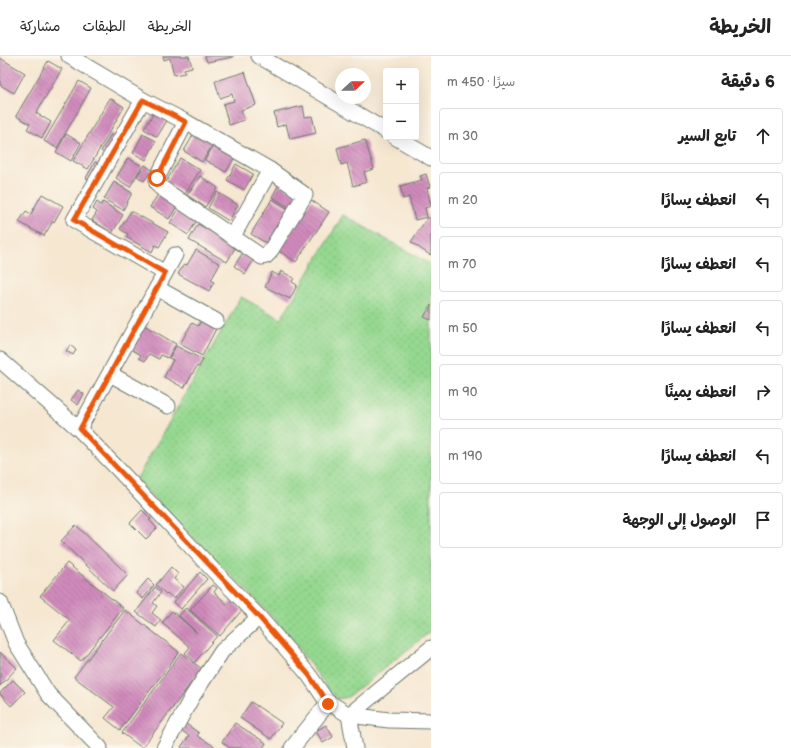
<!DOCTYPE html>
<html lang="ar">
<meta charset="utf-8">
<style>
:root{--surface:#fff;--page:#f2f2f2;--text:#222;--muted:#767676;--line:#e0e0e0}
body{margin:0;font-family:"Balsamiq Sans","Playpen Sans Arabic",sans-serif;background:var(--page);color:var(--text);direction:rtl}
.controls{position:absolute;right:12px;top:12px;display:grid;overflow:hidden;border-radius:4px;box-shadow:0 4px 16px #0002}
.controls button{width:36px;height:36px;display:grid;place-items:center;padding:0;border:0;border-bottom:1px solid var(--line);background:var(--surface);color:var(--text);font:20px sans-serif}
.compass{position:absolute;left:335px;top:12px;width:36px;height:36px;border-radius:50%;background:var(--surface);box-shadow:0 4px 16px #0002;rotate:68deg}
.stop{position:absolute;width:12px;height:12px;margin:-9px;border:3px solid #ea580c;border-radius:50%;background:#fff}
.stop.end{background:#ea580c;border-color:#fff;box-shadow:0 1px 4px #0008}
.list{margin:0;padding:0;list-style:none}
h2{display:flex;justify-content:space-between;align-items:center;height:52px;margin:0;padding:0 16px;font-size:17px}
h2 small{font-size:13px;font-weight:400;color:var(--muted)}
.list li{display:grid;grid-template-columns:26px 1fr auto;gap:12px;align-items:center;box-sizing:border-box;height:56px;margin:0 8px 8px;padding:0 8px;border:1px solid var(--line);border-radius:4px}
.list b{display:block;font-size:15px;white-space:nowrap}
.list em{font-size:13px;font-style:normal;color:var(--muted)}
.icon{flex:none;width:22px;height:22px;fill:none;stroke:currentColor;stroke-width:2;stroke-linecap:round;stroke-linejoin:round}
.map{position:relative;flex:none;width:431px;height:692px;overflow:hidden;direction:ltr}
header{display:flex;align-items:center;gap:24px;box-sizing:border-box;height:56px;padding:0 20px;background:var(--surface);border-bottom:1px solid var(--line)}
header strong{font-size:19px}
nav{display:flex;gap:22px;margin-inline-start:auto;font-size:14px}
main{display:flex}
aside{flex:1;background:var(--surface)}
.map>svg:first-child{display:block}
.grass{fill:url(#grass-dots);stroke:#5a8a62}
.building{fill:url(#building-back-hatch)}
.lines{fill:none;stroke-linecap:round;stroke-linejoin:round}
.minor-casing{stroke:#6a786b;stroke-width:17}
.minor{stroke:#fff;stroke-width:15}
.route{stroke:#ea580c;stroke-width:5}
</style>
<header>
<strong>الخريطة</strong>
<nav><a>الخريطة</a><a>الطبقات</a><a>مشاركة</a></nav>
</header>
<main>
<aside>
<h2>6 دقيقة<small>سيرًا · 450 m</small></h2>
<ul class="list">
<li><svg class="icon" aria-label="ahead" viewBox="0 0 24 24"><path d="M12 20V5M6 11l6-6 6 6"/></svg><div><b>تابع السير</b></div><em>30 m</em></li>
<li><svg class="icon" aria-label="left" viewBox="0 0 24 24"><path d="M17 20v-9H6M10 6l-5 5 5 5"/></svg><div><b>انعطف يسارًا</b></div><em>20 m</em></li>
<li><svg class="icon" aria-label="left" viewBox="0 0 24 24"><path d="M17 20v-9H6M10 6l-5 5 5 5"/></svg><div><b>انعطف يسارًا</b></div><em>70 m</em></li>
<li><svg class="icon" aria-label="left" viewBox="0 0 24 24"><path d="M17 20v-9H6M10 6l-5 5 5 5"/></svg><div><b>انعطف يسارًا</b></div><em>50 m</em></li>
<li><svg class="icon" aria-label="right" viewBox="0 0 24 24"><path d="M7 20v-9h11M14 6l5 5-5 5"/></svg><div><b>انعطف يمينًا</b></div><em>90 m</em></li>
<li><svg class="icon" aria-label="left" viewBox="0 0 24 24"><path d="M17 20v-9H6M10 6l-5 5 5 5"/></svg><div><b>انعطف يسارًا</b></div><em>190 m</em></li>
<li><svg class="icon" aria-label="arrive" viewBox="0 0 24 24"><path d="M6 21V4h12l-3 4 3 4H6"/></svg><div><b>الوصول إلى الوجهة</b></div></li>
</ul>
</aside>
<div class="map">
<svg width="431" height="692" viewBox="0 0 431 692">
<defs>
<pattern id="grass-dots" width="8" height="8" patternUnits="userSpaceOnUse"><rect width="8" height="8" fill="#95d890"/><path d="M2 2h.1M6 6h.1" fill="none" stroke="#80ba7d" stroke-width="1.8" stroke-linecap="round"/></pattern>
<pattern id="building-back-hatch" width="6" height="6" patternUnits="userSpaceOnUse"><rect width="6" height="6" fill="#d08abc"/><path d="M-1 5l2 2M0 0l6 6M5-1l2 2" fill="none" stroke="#a8729a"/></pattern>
</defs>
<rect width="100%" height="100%" fill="#fbf7ec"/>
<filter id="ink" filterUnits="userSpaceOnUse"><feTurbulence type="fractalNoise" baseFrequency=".025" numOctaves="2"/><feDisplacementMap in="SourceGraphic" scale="8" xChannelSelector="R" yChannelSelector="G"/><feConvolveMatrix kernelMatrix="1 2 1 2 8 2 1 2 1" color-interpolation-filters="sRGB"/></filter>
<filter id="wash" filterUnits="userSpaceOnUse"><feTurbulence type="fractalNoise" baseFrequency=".012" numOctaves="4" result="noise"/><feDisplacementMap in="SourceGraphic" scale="16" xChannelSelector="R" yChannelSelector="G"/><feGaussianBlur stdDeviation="0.9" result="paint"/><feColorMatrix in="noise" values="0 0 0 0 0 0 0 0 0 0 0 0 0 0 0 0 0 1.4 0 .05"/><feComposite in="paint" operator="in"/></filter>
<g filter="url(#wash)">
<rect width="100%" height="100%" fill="#f6e7d1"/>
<!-- grass -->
<path class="grass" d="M343 159 430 208 431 207V575L348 641 338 643 329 634 299 593 267 555 136 424 241 241 281 263Z"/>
<g id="blocks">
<!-- building -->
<g class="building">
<path d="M163 0H189L192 11 184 13 185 17 174 19 170 2 164 4Z"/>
<path d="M205 0H233V1L207 6Z"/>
<path d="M0 2 25 17 14 37 0 29Z"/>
<path d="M48 5 62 13 36 57 51 66 42 82 27 73 30 68 16 60Z"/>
<path d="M245 16 256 49 241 54 244 64 229 69 223 48 234 45 232 38 220 42 215 25Z"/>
<path d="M79 25 91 32 57 92 44 85Z"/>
<path d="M110 42 124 51 88 113 73 105Z"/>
<path d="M303 50 305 61 312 60 316 77 290 83 286 68 277 71 274 57Z"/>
<path d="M155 55 168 63 157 81 144 73Z"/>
<path d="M195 76 214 87 202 106 184 95Z"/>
<path d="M66 78 81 87 71 105 56 96Z"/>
<path d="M111 78 119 83 109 100 101 95Z"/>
<path d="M143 78 156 85 146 104 133 97Z"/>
<path d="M365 84 374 113 364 116 367 126 353 130 347 107 341 109 337 92Z"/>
<path d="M215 86 236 99 226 116 205 104Z"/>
<path d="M128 102 142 110 130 131 116 122Z"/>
<path d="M180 102 200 114 185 138 166 126Z"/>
<path d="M95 106 103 110 93 127 86 122Z"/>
<path d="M236 108 253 118 244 134 227 124Z"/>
<path d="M145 109 152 114 144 125 137 120Z"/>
<path d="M426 118 430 131 427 132 431 150 425 152 427 161 415 164 409 141 403 143 400 130 422 124 420 120Z"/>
<path d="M200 120 218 132 205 151 187 139Z"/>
<path d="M114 126 132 137 123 154 104 143Z"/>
<path d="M279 128 300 141 292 153 272 141Z"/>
<path d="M160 135 179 147 169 163 150 151Z"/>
<path d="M217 136 238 149 229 165 208 152Z"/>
<path d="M42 138 63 150 54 166 53 165 44 180 19 166 26 155 31 158Z"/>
<path d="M272 143 292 155 271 190 251 178Z"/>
<path d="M311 144 329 156 296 206 279 195Z"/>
<path d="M97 146 101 149 103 146 123 159 112 177 92 164 97 156 93 153Z"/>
<path d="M180 151 198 162 188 179 170 167Z"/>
<path d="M131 155 168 176 159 191 155 189 152 196 126 181 128 178 120 173Z"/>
<path d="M428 161 431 164V198L430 199 411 186Z"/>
<path d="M198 168 236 190 227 206 189 184Z"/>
<path d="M196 194 220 208 211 224 214 226 209 235 178 218 184 208 187 209Z"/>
<path d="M244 195 255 202 245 218 234 210Z"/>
<path d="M281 215 294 222 292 226 297 229 290 243 265 231 272 216 279 220Z"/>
<path d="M431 249V264L424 261Z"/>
<path d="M203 261 218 269 202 300 180 288 192 267 198 270Z"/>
<path d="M142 268 176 288 168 302 161 299 159 303 149 298 145 305 139 302 141 299 129 292Z"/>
<path d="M70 289 76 294 73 299 66 295Z"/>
<path d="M176 290 203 304 199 311 197 310 184 332 164 321 173 304 169 302Z"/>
<path d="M78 334 84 338 78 349 71 344Z"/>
<path d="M142 454 151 463 149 464 157 472 146 483 130 467Z"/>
<path d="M76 469 128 519 113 535 61 485Z"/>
<path d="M67 507 123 552 81 605 54 584 70 564 40 540Z"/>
<path d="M171 511 178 518 174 523 184 531 174 543 167 537 166 538 156 529Z"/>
<path d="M200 516 207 523 181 553 174 546Z"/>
<path d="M148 523 154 529 143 543 136 537Z"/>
<path d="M213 529 217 532 214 536 228 549 232 545 242 554 220 580 190 554Z"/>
<path d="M155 531 161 536 153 547 157 550 152 557 161 564 156 571 136 556Z"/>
<path d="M186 552 217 580 195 606 185 597 190 591 162 567 172 555 197 577 179 560Z"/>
<path d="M125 554 179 596 120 674 105 662 114 651 74 621Z"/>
<path d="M0 596 17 612 0 630Z"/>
<path d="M181 597 202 613 142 692 122 677Z"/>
<path d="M13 624 25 636 11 650 0 638V637Z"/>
<path d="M251 646 282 667 271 683 240 662Z"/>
<path d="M235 667 266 687 263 692H230L222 686Z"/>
<path d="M186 668 199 677 197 680 214 690 213 692H182L181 691 189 680 181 674Z"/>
<path d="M326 669 333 681 323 687 316 675Z"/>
</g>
</g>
</g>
<g filter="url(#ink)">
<use href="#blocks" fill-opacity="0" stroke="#6a786b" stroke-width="1"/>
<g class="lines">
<!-- minor casing -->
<g class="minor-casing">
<g id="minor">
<path d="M69 0 143 44 186 66 270 114 305 139 269 197 266 200 262 201 160 131 157 127V122L186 66"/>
<path d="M259 0 386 75"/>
<path d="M143 44 74 164 165 217"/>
<path d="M395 81 431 102"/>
<path d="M233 180 270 114"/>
<path d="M157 232 216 265"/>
<path d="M0 304 79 373 117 412 213 514 259 561 309 619 328 647V646L349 659 389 664 431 665"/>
<path d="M110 318 168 350"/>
<path d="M79 373 175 199"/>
<path d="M0 546 16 587 48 638 100 692"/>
<path d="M164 692 192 641 222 595 259 561"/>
<path d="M292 692 328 647"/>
<path d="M355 692 349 659 431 592"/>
</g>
</g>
<!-- minor -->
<use href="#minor" class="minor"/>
</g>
</g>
<g class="lines" filter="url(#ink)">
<!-- route -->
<path class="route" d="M157 122 186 66 143 44 74 164 165 217 80 373 259 561 309 619 328 648"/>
</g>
</svg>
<div class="controls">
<button>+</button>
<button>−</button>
</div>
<svg class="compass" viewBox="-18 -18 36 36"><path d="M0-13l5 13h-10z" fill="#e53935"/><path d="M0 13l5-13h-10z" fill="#767676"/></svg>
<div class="stop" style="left:157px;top:122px"></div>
<div class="stop end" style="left:328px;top:648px"></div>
</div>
</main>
